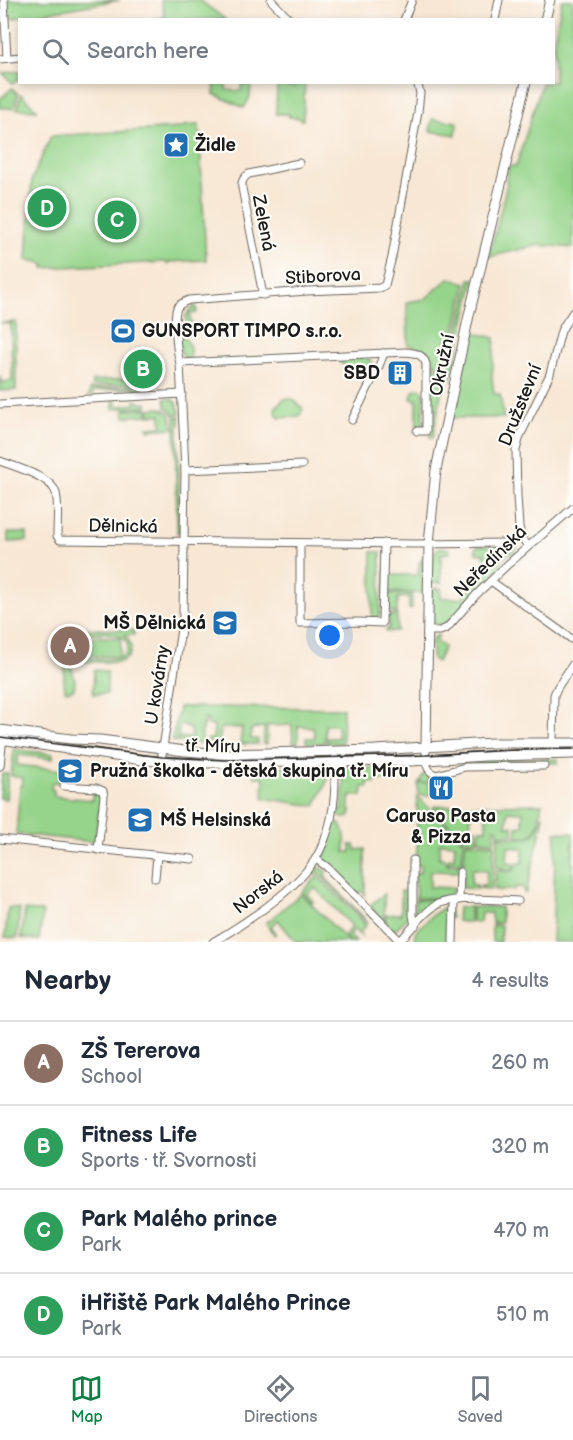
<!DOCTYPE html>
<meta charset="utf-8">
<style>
:root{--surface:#fff;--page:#f2f2f3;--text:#1f2937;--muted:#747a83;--line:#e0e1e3;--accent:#0b8043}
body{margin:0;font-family:"Balsamiq Sans",sans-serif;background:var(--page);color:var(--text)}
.you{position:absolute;left:330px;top:636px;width:21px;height:21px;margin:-15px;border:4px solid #fff;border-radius:50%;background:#1a73e8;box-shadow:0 0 0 9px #1a73e833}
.badge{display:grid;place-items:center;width:39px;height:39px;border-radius:50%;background:var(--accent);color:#fff;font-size:20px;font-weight:700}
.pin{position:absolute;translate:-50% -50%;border:3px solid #fff;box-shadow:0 2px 6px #0006}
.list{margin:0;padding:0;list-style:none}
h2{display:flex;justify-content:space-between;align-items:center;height:78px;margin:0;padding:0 24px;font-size:26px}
h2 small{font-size:20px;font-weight:400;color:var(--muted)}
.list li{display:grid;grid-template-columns:39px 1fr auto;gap:18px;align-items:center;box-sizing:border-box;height:84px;padding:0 24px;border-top:2px solid var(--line)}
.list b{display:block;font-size:22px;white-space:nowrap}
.list p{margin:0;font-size:20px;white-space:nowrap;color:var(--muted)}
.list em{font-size:20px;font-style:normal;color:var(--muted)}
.icon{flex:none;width:33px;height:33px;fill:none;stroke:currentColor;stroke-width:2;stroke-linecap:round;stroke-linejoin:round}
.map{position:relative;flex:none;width:573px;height:942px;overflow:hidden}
.search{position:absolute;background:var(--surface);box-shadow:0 3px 9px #0003;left:18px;right:18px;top:18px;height:66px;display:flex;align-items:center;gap:15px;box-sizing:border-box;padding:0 21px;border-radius:0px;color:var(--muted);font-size:22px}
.sheet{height:414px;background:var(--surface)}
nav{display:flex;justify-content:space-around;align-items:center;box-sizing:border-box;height:84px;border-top:2px solid var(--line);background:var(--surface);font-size:16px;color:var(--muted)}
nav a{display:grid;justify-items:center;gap:3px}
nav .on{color:var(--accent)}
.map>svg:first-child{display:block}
.green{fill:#95d48a;stroke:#587853;stroke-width:1.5;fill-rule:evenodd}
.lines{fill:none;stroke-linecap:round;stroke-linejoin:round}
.street-casing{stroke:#69635c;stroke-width:9}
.secondary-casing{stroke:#69635c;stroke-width:11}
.street{stroke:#fff;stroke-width:7}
.secondary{stroke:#fff;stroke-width:9}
.tram{stroke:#1c1c1c;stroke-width:1.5}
.labels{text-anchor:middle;stroke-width:4.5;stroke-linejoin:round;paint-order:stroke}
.poi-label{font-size:18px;font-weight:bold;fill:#1c1c1c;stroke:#fdfcf7;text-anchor:start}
.street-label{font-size:18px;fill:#1c1c1c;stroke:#fdfcf7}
</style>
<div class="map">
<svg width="573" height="942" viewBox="0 0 573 942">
<rect width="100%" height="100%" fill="#fdfcf7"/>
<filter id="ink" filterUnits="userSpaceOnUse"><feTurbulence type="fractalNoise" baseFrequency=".0167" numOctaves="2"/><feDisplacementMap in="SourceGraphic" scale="12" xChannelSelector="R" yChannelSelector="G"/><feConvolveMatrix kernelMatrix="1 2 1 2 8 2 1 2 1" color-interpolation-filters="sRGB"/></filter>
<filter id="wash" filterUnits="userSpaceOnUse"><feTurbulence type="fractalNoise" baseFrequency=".008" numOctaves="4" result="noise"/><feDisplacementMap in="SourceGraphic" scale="24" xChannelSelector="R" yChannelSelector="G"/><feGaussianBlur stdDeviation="1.35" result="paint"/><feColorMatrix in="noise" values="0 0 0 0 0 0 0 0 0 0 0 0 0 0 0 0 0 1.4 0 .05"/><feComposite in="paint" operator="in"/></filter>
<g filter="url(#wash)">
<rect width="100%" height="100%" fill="#f8e7d4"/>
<!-- green -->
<g class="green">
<path d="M7 0H120L8 19Z"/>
<path d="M161 0H199L225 19H154L165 17Z"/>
<path d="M562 0H573V248L540 245 488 257 496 230 507 183 506 182 508 168 511 166H516L542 83 554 82V41Z"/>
<path d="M19 71V78L13 84 3 73Z"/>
<path d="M215 83H226V90L241 91 242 83H251L250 97 244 108 214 94Z"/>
<path d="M277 83H280L281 86 296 87 297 83H305L303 120H300V118L289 117V114H276Z"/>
<path d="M12 88 18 94 14 108H0V99Z"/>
<path d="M21 94 37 110 17 109Z"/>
<path d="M432 119 457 122 456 135 430 131Z"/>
<path d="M199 125 206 260 169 262 167 264 165 262 44 268 45 266 40 262 27 260 32 179 51 136 180 128 183 127 184 126Z"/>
<path d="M449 278 466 283 445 375C433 362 426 348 408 345L407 302 425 299Z"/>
<path d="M470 279H475L451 379 448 377V373Z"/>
<path d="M194 306H196L197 313 190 314 191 324H200V332H187L186 315Z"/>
<path d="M16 322V390L0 391V375L1 382 12 381 11 324 0 323Z"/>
<path d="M472 332 495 338 492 377 494 394H500L504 418H451Z"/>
<path d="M179 336H184L190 347V360C178 356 180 346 179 336Z"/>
<path d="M364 357 369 359 374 365 367 377 339 362 341 359Z"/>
<path d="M426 357 444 378 433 438 430 437V369Z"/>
<path d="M143 378 144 383 92 386V381Z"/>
<path d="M153 385V387L139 388 137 393H135L134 388 94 391 93 395 89 396 90 389Z"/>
<path d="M418 388 421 389 424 393 423 426 417 427V400L411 399 413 391Z"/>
<path d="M165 398 173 399 177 403 180 414 174 415 171 410 166 407Z"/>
<path d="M284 399H293L303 409 299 416 279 418 275 411 276 407Z"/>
<path d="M135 400 139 401 140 404 147 403V407L113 409V401H116L117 406 135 404Z"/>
<path d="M161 408 170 413 173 428 148 430 147 427 162 426 161 415H150L149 409Z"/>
<path d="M148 409V415L125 417 124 410Z"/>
<path d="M175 417H180V424L178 427 180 533H177Z"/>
<path d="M8 533H27V541L8 542Z"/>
<path d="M517 540C519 545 517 550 512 554L510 552 499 563 502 566 447 623 441 627 434 624 432 620 431 589 441 588V598H462L474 583V576H484L485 554 475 553 477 546 511 543Z"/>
<path d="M441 547 449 549 450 553 441 554V583H432C432 570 428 553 441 547Z"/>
<path d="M372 552H381L380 615 376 618 372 620Z"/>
<path d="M422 558V593L384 592 386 567H390V575H418L419 564Z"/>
<path d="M384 594H412V609H409V597L398 598 397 613 384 610Z"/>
<path d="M389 615H397V631L386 632V629H389V617H384Z"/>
<path d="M64 628 134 630V635H124C133 641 134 656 122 661 115 664 106 662 98 662 92 662 85 662 79 661 66 657 68 642 75 634L64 633ZM81 634C93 633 132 629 127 650 126 656 122 658 117 659 105 659 68 663 72 644 73 638 76 636 81 634Z"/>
<path d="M438 635V637L437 642 444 647 437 662 432 659V641L434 637Z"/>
<path d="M79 636 121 638 120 657 79 655Z"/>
<path d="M68 663 71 664 75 681 74 689 67 691 65 690C64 680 62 670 68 663Z"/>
<path d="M94 670 107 671V694H93Z"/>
<path d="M179 707 343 708 342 743H327V738H338L337 725H325V739L324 740 325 743H306V738H313L315 737 313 727 298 726V743H293L292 725 267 726V744H263L264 727 251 729V739H258V744H240L242 728H221L219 744 208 745V739H213L214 726 208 725V720L205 719 204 725H202L201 744 178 742V737L189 738 191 737 190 728 185 727 184 725 180 724 177 742 173 741 172 740Z"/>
<path d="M14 749 53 754V759L18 755 17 765 61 770 59 783 52 782 51 789 54 790V796L92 800 93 791 98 793 101 798 95 842 16 834 20 786H22L23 778 11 776Z"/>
<path d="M558 759V763L468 765V760Z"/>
<path d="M339 765 360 768 387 769V780H375V783L368 782V787H363L362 796H351V799H349V809L351 810C351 820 342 820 336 813V811H342L344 781 338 777Z"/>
<path d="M304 766V774L306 775V766H329L330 775H329C327 785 319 796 315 806L263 798 264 777H254V767Z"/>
<path d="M2 774H8L6 799 0 798Z"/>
<path d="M424 774H425L432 778V780H428V788H432V796L419 795 418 794V783H427L419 782Z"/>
<path d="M417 796 463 841 462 863 448 862 449 858H454L455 844 440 843 439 858H445L448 865H461L462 872 430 871V887L455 888 447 898H416L415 873H420V865H415V858L417 853Z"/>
<path d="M542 804 541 805C541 814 539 829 531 835 527 838 521 836 516 836L517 827 523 826V812L508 811 507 826H513V835H498V829L495 828 494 842 479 840 480 829H486V814L471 813 470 828H476L477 840H465L434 810V806Z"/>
<path d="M543 814V822L526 893H524L523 887H516L514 890H495L496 871H513L517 863H523V848L508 847 507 862 513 863 514 868 513 869 496 868 498 837C525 837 534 846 543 814Z"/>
<path d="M336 823 340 824C347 831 345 844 345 852H351V846L350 845H355L356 850 365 849V895L361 891 358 894C348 884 324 866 322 851L333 826Z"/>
<path d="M556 832 573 833V942H552Z"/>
<path d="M466 842 494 844 492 889 479 888 481 885H486L487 870 472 869 471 884 477 885V889L463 888 465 843Z"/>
<path d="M318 867 327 871 325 877 368 922 367 923 318 872 314 875 311 871Z"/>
<path d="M318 876 366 925 360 932 361 936 354 930 349 935 356 942H350L344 936 352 926 315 888 308 894 314 901 312 903 302 892Z"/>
<path d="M411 890V898H406V910H411V914L394 931 386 923V915L401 914V891Z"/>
<path d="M301 894 349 942H296L278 920 271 926 276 933 274 935 272 930 271 931 266 923Z"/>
<path d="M384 894V921L369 906Z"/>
<path d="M440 899 441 900 415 920V900Z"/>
<path d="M445 907 449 910 451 918H446V942H415V933L432 915Z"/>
<path d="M458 907H470V922H462L457 921Z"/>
<path d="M472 907H501V923H492L491 913H481L480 922H472Z"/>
<path d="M8 908 20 909 17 938 5 937Z"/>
<path d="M25 910 43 912 39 940 21 938Z"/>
<path d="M492 925 501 926 500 942H492Z"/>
</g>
</g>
<g filter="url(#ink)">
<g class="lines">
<!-- street casing -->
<g class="street-casing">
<g id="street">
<path d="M4 0 7 58"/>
<path d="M271 0 290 20"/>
<path d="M404 20 412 0"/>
<path d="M495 20 499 0"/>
<path d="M0 59 20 57"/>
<path d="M263 295 242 188C241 182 244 177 249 174L299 163"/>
<path d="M180 363 406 352C416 353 423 354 426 364V431H417"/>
<path d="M0 404 182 394"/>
<path d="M352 420 379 366 384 353"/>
<path d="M0 461C15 467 52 477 56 493 59 506 57 522 57 536L60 540 416 544 506 543"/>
<path d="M185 470 302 465"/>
<path d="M300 543V623L358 622 382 623 384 543"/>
<path d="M528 546 522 538 519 527 517 496 516 450 520 436 550 374 561 331 565 324 573 312"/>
<path d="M491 581 573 640"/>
<path d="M428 631H440L447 628 476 595 507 565 573 508"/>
<path d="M553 743 554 695 557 688 573 664"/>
<path d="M426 748C426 759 424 770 436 775L465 767 544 766"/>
<path d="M161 761 183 616 185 470 180 363C177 354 173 316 177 308 180 303 184 302 189 300L307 291 380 288 385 285 392 257 418 112 420 93 417 82"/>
<path d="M0 766 3 736"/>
<path d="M64 786 96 788 103 791 104 796 98 850"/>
<path d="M0 839 192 859"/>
<path d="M316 859 327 867 400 941"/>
<path d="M413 860V915L415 926"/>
<path d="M155 878 157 856"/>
<path d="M459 900 460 872"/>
<path d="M213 942C244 924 294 891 314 861 322 849 330 828 332 813 336 795 335 776 335 758"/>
<path d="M399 942C410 931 423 913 436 905 452 896 498 900 518 901"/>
<path d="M453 942 454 901"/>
</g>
</g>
<!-- secondary casing -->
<g class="secondary-casing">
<g id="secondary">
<path d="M545 20 550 0"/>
<path d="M0 730 71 739 100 740 185 751 224 754 375 750 492 743H573"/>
<path d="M0 739 142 760 201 763 412 761 485 756 573 754"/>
<path d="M426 748 429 544 436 470 469 315 526 82"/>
</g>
</g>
<!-- street -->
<use href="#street" class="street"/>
<!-- secondary -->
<use href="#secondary" class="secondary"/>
<!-- tram -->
<path class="tram" d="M0 737 162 757 225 760 426 755 513 750 573 749"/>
</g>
</g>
<!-- icons -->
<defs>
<g id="sight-square" transform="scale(1.35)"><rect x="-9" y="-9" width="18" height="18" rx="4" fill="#1f6fb2" stroke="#fdfcf7"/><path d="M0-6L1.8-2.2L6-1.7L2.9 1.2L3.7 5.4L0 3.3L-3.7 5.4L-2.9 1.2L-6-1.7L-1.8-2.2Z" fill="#fff"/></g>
<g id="stadium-square" transform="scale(1.35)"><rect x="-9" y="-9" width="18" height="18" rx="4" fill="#1f6fb2" stroke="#fdfcf7"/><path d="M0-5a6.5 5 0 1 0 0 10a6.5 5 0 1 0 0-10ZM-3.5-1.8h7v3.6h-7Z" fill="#fff"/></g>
<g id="building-square" transform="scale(1.35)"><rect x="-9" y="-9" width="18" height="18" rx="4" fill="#1f6fb2" stroke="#fdfcf7"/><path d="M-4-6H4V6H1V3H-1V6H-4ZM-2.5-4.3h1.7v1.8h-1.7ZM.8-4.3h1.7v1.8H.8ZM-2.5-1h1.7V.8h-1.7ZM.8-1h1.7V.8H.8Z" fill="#fff"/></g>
<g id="school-square" transform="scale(1.35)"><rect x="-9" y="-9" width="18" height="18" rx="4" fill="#1f6fb2" stroke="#fdfcf7"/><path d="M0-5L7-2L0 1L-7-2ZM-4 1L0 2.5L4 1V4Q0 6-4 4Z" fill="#fff"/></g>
<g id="restaurant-square" transform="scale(1.35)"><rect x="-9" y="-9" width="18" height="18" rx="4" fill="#1f6fb2" stroke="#fdfcf7"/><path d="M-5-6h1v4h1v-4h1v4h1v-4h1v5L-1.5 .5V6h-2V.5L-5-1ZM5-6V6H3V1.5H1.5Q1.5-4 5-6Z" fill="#fff"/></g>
</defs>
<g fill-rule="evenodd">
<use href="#sight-square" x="176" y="145"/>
<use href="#stadium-square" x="123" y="331"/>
<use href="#building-square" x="400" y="373"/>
<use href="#school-square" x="225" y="623"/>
<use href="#school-square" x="70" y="771"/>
<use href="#restaurant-square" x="441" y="788"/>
<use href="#school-square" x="140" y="820"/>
</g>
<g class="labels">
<!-- poi labels -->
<g class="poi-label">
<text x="195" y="151">Židle</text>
<text x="142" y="337">GUNSPORT TIMPO s.r.o.</text>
<text x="380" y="379" text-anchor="end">SBD</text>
<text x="206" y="629" text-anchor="end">MŠ Dělnická</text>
<text x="90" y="777">Pružná školka - dětská skupina tř. Míru</text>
<text x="441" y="822" text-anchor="middle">Caruso Pasta<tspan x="441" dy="21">&amp; Pizza</tspan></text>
<text x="160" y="826">MŠ Helsinská</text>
</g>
<!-- street labels -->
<g class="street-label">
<text transform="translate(264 223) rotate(79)" y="6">Zelená</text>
<text transform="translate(323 276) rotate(-3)" y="6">Stiborova</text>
<text transform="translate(442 365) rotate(-78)" y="6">Okružní</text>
<text transform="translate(520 405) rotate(-68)" y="6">Družstevní</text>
<text transform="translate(123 526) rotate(1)" y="6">Dělnická</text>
<text transform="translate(490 561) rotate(-44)" y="6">Neředínská</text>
<text transform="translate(157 685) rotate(-81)" y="6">U kovárny</text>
<text transform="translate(213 746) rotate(1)" y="6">tř. Míru</text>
<text transform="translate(258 892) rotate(-38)" y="6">Norská</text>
</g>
</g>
</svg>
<div class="you"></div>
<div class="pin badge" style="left:70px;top:646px;background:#8d6e63">A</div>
<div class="pin badge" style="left:143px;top:369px;background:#2e9e5b">B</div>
<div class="pin badge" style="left:117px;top:220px;background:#2e9e5b">C</div>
<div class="pin badge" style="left:47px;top:208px;background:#2e9e5b">D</div>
<div class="search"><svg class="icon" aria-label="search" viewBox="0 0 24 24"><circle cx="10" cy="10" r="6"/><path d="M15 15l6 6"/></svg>Search here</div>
</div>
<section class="sheet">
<h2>Nearby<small>4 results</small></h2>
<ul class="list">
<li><span class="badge" style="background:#8d6e63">A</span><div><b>ZŠ Tererova</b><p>School</p></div><em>260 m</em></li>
<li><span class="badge" style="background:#2e9e5b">B</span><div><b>Fitness Life</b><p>Sports · tř. Svornosti</p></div><em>320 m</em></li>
<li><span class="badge" style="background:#2e9e5b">C</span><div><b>Park Malého prince</b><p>Park</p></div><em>470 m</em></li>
<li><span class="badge" style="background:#2e9e5b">D</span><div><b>iHřiště Park Malého Prince</b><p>Park</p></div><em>510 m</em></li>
</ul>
</section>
<nav>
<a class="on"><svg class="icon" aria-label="map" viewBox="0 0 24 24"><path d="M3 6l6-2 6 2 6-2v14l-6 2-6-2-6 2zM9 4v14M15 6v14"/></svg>Map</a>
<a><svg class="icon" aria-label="directions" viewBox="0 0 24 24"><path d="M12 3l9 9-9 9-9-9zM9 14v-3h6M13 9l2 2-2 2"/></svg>Directions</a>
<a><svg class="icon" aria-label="saved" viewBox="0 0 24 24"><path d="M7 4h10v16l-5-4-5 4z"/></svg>Saved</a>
</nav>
